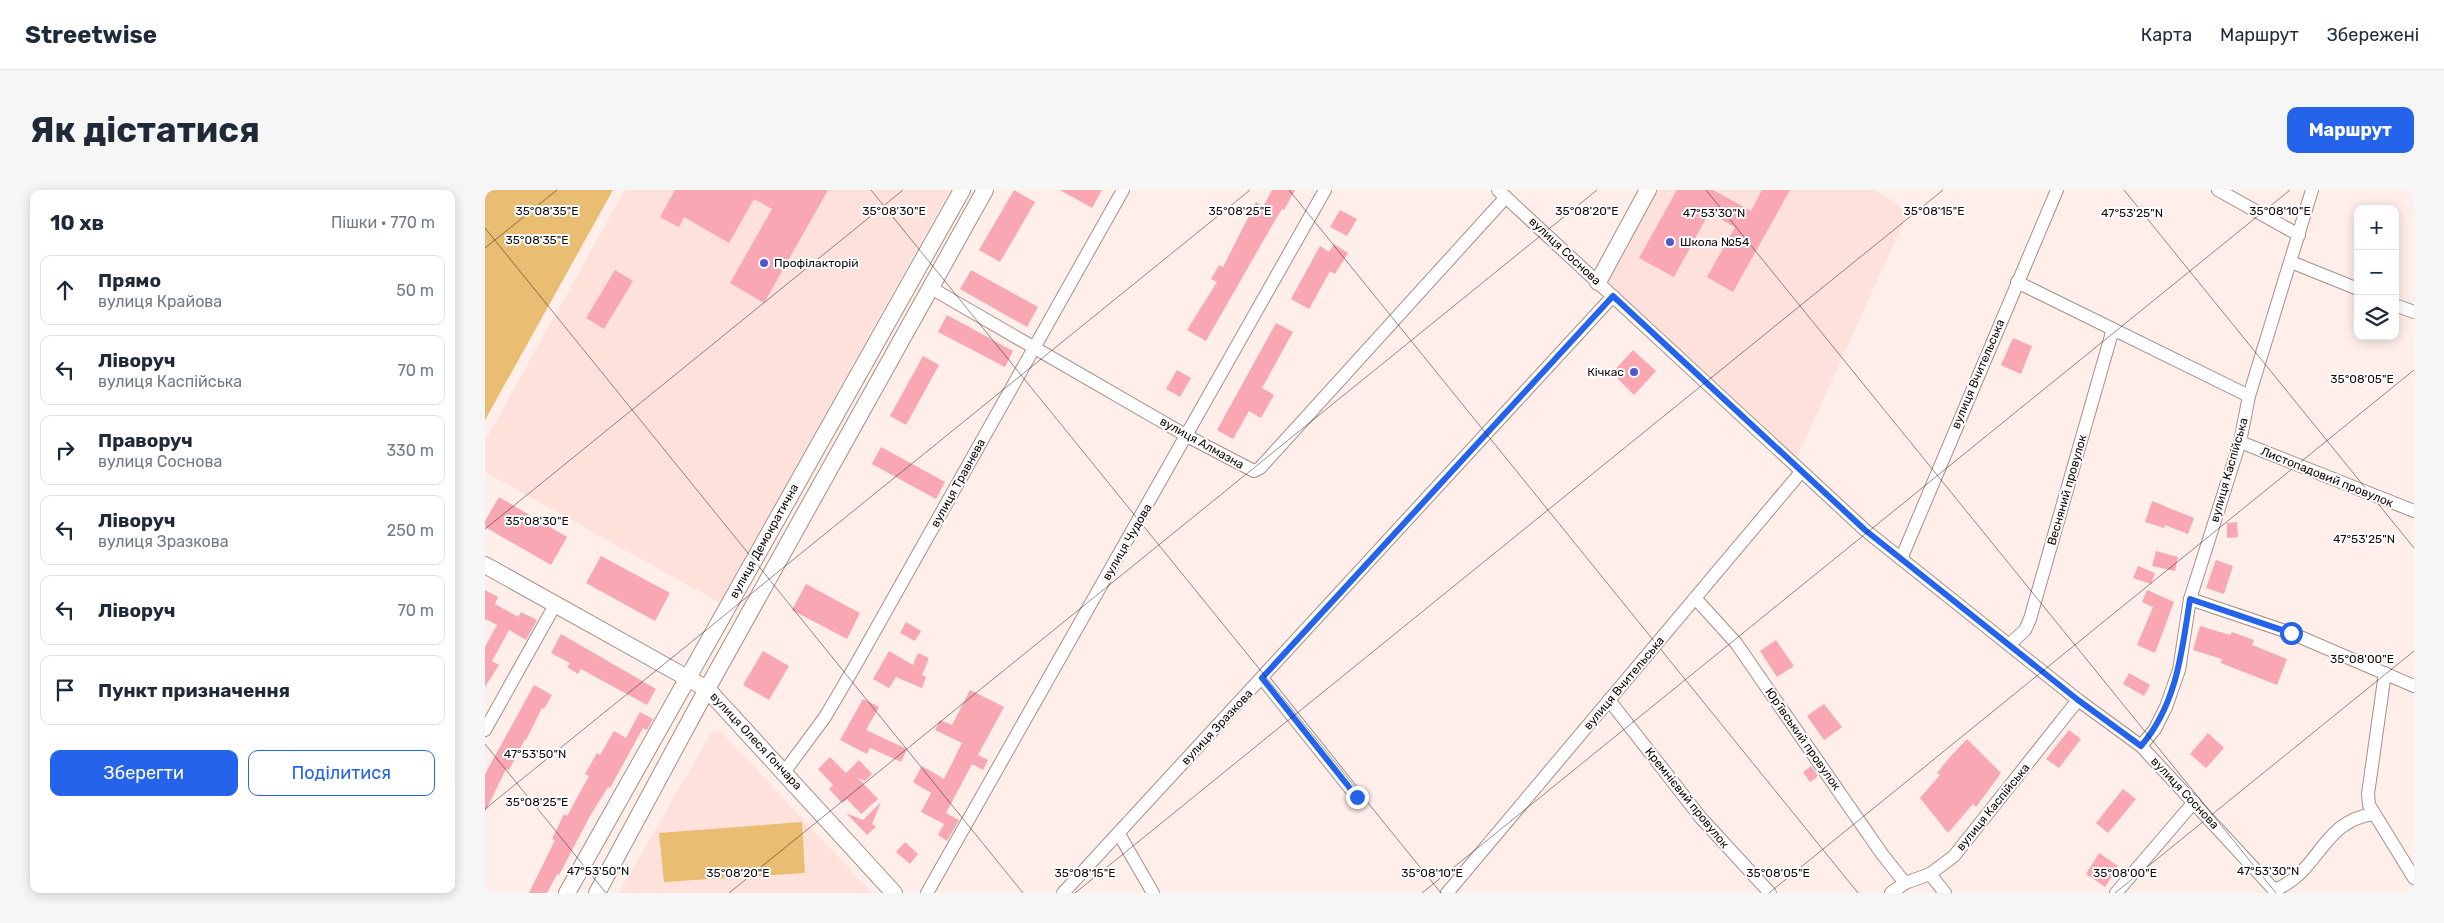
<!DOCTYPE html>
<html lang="uk">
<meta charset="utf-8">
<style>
:root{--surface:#fff;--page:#f6f6f7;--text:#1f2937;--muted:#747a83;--line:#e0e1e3;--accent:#2563eb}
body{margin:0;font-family:Rubik,sans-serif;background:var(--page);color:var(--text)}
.controls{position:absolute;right:15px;top:15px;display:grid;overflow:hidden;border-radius:10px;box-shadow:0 2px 12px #0003}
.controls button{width:45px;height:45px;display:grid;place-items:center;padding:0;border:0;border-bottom:1px solid var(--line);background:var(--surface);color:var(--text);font:25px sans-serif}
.stop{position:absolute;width:15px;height:15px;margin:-11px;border:4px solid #2563eb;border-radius:50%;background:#fff}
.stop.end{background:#2563eb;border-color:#fff;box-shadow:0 1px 5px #0008}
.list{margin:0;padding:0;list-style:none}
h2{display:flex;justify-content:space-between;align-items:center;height:65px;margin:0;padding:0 20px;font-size:21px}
h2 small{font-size:16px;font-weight:400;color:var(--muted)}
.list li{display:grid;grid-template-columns:32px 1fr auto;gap:15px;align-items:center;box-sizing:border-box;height:70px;margin:0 10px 10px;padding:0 10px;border:1px solid var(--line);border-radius:10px}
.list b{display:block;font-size:19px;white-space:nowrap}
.list p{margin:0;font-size:16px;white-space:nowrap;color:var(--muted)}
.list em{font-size:16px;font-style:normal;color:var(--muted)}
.actions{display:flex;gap:10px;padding:15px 20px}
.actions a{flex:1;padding:11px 0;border:1px solid var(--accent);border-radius:10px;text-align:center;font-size:18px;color:var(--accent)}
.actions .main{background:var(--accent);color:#fff}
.icon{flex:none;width:28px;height:28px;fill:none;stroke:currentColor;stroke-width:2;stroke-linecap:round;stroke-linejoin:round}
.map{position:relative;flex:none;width:1929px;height:703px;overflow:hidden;border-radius:10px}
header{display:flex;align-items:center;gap:30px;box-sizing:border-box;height:70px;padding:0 25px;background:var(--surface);border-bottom:1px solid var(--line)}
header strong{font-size:24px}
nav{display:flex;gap:28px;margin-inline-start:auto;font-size:18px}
.intro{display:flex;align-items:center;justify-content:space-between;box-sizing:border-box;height:120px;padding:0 30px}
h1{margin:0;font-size:35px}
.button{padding:12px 22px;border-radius:10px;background:var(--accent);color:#fff;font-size:18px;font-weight:700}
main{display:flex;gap:30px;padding:0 30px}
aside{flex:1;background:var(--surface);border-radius:10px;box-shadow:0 2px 12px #0003}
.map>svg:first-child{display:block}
.built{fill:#fee1db}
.green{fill:#e9be73}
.building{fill:#faa7b4}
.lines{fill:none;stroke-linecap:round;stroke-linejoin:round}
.minor-casing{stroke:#a88f89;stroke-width:14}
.tertiary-casing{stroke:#a88f89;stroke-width:18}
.minor{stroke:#fff;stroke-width:12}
.tertiary{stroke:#fff;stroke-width:16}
.route{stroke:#2563eb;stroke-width:6}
.ticks{fill:none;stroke:#120908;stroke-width:1;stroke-opacity:0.45}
.poi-dot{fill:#5158cf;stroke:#fff;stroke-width:2}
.labels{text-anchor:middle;stroke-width:4;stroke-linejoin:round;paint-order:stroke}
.poi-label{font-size:12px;fill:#120908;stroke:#fff;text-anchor:start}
.street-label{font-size:12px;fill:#120908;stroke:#fff}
.ticks-label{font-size:12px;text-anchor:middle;fill:#120908;stroke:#fff;stroke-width:4;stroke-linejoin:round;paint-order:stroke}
</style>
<header>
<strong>Streetwise</strong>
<nav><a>Карта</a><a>Маршрут</a><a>Збережені</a></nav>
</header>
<div class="intro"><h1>Як дістатися</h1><a class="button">Маршрут</a></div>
<main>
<aside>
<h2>10 хв<small>Пішки · 770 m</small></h2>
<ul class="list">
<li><svg class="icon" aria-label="ahead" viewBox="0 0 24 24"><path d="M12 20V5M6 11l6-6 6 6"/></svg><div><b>Прямо</b><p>вулиця Крайова</p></div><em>50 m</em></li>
<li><svg class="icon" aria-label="left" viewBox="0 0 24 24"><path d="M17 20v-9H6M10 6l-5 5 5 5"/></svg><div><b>Ліворуч</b><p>вулиця Каспійська</p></div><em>70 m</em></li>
<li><svg class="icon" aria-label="right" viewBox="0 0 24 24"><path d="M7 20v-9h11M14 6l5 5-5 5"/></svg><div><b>Праворуч</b><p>вулиця Соснова</p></div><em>330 m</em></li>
<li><svg class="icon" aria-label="left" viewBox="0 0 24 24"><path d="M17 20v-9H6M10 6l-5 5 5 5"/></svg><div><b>Ліворуч</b><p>вулиця Зразкова</p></div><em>250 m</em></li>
<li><svg class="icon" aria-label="left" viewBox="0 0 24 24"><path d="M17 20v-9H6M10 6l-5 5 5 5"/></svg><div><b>Ліворуч</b></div><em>70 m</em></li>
<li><svg class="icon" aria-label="arrive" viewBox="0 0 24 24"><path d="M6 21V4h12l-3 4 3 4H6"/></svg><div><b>Пункт призначення</b></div></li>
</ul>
<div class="actions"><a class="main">Зберегти</a><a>Поділитися</a></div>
</aside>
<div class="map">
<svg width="1929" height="703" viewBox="0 0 1929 703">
<rect width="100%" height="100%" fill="#ffeeea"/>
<!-- built -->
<g class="built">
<path d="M140 0H465L235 413 0 282V251Z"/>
<path d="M1171 0H1390L1423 22 1312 267 1122 91Z"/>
<path d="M236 542 387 703H134L226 543Z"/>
</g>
<!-- green -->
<g class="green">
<path d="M0 0H128L0 230Z"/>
<path d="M317 632 320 683 179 692 174 643Z"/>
</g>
<!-- building -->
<g class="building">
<path d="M190 0H343L279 113 245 93 287 19 269 9 244 53 199 27 194 37 175 27Z"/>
<path d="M529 0 550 12 515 72 494 60Z"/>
<path d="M575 0H617L607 18Z"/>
<path d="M787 0H810L799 20 797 19 785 39 721 151 702 140 732 92 726 89 734 75 738 77 771 12 778 17Z"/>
<path d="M1192 0H1228L1266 21 1277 0H1305L1248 102 1222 87 1250 37 1224 23 1189 87 1154 68Z"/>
<path d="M855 20 872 29 862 46 845 37Z"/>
<path d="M849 54 863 63 850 84 845 81 824 119 806 109 835 56 844 62Z"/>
<path d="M130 80 148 91 119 139 101 128Z"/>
<path d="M486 80 553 117 542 137 475 99Z"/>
<path d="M462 125 528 161 520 177 453 142Z"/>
<path d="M791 133 808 142 777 198 789 205 776 228 764 221 748 249 732 240Z"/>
<path d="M1528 148 1547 156 1536 184 1516 175Z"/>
<path d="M1148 160 1171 181 1149 205 1127 183Z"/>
<path d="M438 166 454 175 421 235 405 226Z"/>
<path d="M692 180 706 188 695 207 681 199Z"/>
<path d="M396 257 460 292 451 309 387 274Z"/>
<path d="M14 307 82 347 66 375 0 337V331Z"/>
<path d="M1667 311 1709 328 1703 344 1680 335 1679 338 1660 332Z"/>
<path d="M1752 332 1753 347 1742 348V333Z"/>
<path d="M1671 361 1693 367 1690 381 1667 376Z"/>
<path d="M116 366 185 403 170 431 101 393Z"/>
<path d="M1731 370 1748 376 1739 404 1721 398Z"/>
<path d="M1653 376 1670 383 1666 394 1648 388Z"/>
<path d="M321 394 375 423 362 449 307 420Z"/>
<path d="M0 400 13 407 10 414 33 427 36 422 52 430 41 450 24 440 7 471 14 475 0 497V457L12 435 1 429 0 431Z"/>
<path d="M1662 400 1689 412 1670 463 1652 455 1668 417 1657 412Z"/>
<path d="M421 432 436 441 430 451 415 443Z"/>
<path d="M1715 436 1745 445 1747 442 1769 450 1767 455 1802 469 1792 495 1736 473 1737 469 1708 460Z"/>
<path d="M76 444 171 499 162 515 96 479 93 484 82 477 85 473 66 463Z"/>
<path d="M1291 450 1309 476 1292 487 1275 461Z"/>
<path d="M278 461 304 476 284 510 258 495Z"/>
<path d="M404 461 428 475 433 463 444 468 437 485 441 487 437 498 411 487 404 498 388 489Z"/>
<path d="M1644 483 1665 495 1659 506 1638 494Z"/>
<path d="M49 495 67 505 59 519 57 518 41 550 40 549 24 580 21 579 0 622V584Z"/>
<path d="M485 500 519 517 493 565 503 570 498 580 487 574 461 623 474 630 462 651 453 645 459 634 436 622 446 603 428 592 437 576 459 589 477 553 450 540 455 530 467 535Z"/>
<path d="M378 509 394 517 381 540 422 559 416 572 385 558 382 564 355 550Z"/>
<path d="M1339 514 1357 537 1339 550 1322 526Z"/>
<path d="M155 522 168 529 162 540 158 538 125 598 123 597 105 626 74 685 72 684 62 703H44L70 650 67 649 79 624 82 626 104 586 100 584 112 563 115 565 129 541 141 548Z"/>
<path d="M1584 540 1596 549 1574 578 1561 569Z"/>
<path d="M1723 543 1739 558 1721 578 1705 564Z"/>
<path d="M1482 549 1516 583 1491 617 1488 614 1463 643 1435 608 1455 585 1452 583 1466 566Z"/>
<path d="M345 567 361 583 374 570 387 584 380 591 373 588 393 609 376 624 362 609 357 613 344 599 348 595 333 579Z"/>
<path d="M1326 576 1333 586 1325 592 1318 582Z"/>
<path d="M1638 599 1651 609 1623 643 1611 633Z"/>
<path d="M396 612 387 634 391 637 382 645 361 623 378 630Z"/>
<path d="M420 652 433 664 425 674 411 662Z"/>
<path d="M1614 663 1633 676 1620 697 1601 684Z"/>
</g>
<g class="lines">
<!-- minor casing -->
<g class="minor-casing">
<g id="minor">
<path d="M1013 0 1380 340 1593 510 1656 556 1792 703"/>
<path d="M1733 0 1814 45"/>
<path d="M1806 72 1873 99"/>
<path d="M1532 92 1764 206"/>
<path d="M446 98 702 246 769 281 775 278 1021 7"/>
<path d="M1910 115 1929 122"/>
<path d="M1755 252 1929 321"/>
<path d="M1416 369 1572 0"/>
<path d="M1211 409 1251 453 1397 664 1420 693"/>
<path d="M1705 409 1806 443 1929 496"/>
<path d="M1525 454 1540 440 1545 429 1628 139"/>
<path d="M1900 483 1883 604 1884 615 1929 688"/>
<path d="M777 488 872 607"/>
<path d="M1124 510 1216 628 1285 703"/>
<path d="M0 540 70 415"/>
<path d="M1656 556 1670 539 1681 517 1694 480 1705 409 1755 252 1764 206 1827 0"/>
<path d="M300 581 340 527 370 476 638 0"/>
<path d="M634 644 668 703"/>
<path d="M1445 684 1460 703"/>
<path d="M1789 700C1835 683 1835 632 1888 624"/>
<path d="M442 703 840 0"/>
<path d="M578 703 1128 106"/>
<path d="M962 703 1316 282"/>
<path d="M1406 703 1420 693 1445 684 1469 666 1593 510"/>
<path d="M1631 703 1709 612"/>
</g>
</g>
<!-- tertiary casing -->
<g class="tertiary-casing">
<g id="tertiary">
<path d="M1113 92 1163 0"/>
<path d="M0 375 222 499 409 703"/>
<path d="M82 703 477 0"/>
<path d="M112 703 222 499 500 0"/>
</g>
</g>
<!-- minor -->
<use href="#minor" class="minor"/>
<!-- tertiary -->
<use href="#tertiary" class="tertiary"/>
</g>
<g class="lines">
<!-- route -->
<path class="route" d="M872 607 777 488 1128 106 1380 340 1593 510 1656 556C1692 514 1697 461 1705 409L1806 443"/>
</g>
<!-- ticks -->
<path class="ticks" d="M386 0 956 703M804 0 1373 703M1221 0 1791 703M1639 0 1929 358M0 38 538 703M0 58 72 0M0 339 418 0M0 554 121 703M0 619 765 0M244 703 1112 0M590 703 1458 0M937 703 1805 0M1284 703 1929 180M1630 703 1929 461"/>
<!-- markers -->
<g class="poi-dot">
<circle cx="1185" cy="52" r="5"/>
<circle cx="279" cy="73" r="5"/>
<circle cx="1149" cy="182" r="5"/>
</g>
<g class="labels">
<!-- poi labels -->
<g class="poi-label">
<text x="1195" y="56">Школа №54</text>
<text x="289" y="77">Профілакторій</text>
<text x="1139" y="186" text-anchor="end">Кічкас</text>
</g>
<!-- street labels -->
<g class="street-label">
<text transform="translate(1080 61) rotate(43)" y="4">вулиця Соснова</text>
<text transform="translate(1493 184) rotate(-67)" y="4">вулиця Вчительська</text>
<text transform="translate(717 253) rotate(29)" y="4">вулиця Алмазна</text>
<text transform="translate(1744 280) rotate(-74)" y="4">вулиця Каспійська</text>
<text transform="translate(1842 287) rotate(22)" y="4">Листопадовий провулок</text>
<text transform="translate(473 293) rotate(-61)" y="4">вулиця Травнева</text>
<text transform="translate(1582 300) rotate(-74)" y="4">Весняний провулок</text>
<text transform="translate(279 351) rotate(-61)" y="4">вулиця Демократична</text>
<text transform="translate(642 352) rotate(-60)" y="4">вулиця Чудова</text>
<text transform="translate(1139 493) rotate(-50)" y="4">вулиця Вчительська</text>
<text transform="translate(732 537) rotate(-47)" y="4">вулиця Зразкова</text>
<text transform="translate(1318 549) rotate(55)" y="4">Юр’ївський провулок</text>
<text transform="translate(271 551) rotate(47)" y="4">вулиця Олеся Гончара</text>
<text transform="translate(1700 603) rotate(47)" y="4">вулиця Соснова</text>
<text transform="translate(1202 608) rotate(51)" y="4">Кремнієвий провулок</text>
<text transform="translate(1508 617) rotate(-51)" y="4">вулиця Каспійська</text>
</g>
</g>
<g class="ticks-label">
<text x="62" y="25">35°08'35"E</text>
<text x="409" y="25">35°08'30"E</text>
<text x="755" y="25">35°08'25"E</text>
<text x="1102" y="25">35°08'20"E</text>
<text x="1449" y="25">35°08'15"E</text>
<text x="1795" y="25">35°08'10"E</text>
<text x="1229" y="27">47°53'30"N</text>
<text x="1647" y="27">47°53'25"N</text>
<text x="52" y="54">35°08'35"E</text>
<text x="1877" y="193">35°08'05"E</text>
<text x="52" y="335">35°08'30"E</text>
<text x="1879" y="353">47°53'25"N</text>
<text x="1877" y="473">35°08'00"E</text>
<text x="50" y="568">47°53'50"N</text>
<text x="52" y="616">35°08'25"E</text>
<text x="113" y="685">47°53'50"N</text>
<text x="1783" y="685">47°53'30"N</text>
<text x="253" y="687">35°08'20"E</text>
<text x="600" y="687">35°08'15"E</text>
<text x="947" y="687">35°08'10"E</text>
<text x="1293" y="687">35°08'05"E</text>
<text x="1640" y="687">35°08'00"E</text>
</g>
</svg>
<div class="controls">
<button>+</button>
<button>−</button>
<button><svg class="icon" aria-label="layers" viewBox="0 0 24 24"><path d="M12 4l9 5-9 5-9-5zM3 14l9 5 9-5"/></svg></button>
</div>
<div class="stop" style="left:1806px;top:443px"></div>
<div class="stop end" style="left:872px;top:607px"></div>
</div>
</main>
